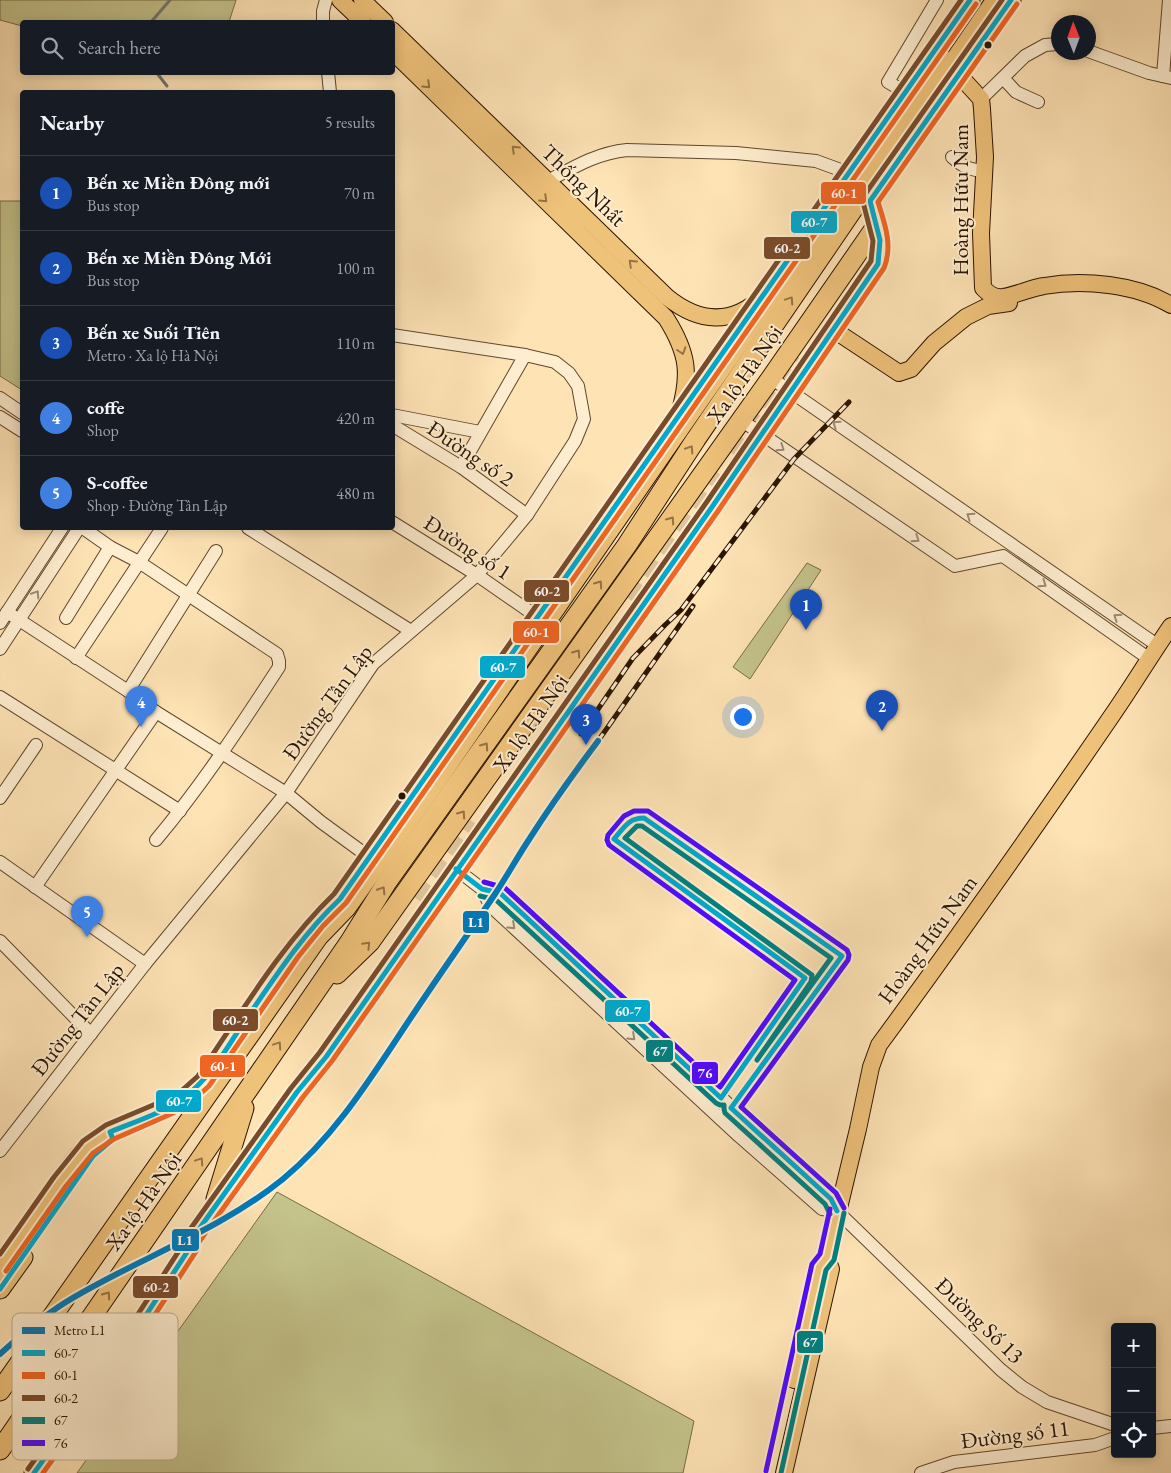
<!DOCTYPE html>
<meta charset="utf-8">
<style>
:root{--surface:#171b24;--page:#242831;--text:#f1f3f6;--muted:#9ea1a6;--line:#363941;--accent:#db2777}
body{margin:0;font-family:"EB Garamond",serif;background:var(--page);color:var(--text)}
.controls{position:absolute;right:15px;bottom:15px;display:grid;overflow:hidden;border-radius:5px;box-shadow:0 2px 12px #0003}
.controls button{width:45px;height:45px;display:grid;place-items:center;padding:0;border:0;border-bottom:1px solid var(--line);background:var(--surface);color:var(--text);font:25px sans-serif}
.compass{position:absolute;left:1051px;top:15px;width:45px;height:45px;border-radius:50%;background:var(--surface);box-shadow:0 2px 12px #0003;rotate:359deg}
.you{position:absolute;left:742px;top:716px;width:18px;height:18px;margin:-12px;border:4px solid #fff;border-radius:50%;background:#1a73e8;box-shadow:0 0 0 8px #1a73e833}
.badge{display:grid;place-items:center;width:32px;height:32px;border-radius:50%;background:var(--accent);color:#fff;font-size:16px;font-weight:700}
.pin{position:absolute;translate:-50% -41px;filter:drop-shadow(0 1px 2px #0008)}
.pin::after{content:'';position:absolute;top:26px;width:18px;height:15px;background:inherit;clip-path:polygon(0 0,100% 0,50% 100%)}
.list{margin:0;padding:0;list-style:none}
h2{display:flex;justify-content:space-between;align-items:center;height:65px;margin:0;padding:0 20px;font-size:21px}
h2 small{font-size:16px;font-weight:400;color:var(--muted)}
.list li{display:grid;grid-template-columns:32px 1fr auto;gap:15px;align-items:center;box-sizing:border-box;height:75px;padding:0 20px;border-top:1px solid var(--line)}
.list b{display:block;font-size:19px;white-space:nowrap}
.list p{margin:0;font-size:16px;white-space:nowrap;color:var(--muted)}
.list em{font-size:16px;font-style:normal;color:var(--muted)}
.icon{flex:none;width:28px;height:28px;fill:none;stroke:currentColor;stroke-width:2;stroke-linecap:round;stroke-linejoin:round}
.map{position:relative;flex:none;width:1171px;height:1473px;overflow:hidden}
.search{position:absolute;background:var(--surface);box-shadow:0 2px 12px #0003;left:20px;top:20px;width:375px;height:55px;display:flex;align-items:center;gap:12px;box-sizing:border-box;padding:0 18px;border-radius:5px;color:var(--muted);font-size:19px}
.panel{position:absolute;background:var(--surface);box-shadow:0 2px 12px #0003;left:20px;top:90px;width:375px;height:440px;border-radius:5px}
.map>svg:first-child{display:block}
.green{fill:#c4c38b;stroke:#776b46}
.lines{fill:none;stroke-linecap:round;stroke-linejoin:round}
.stream{stroke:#72796d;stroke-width:3}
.highway-tunnel{stroke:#dec49a;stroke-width:19;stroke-dasharray:19 9;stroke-linecap:butt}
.minor-casing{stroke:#5f472d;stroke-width:14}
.major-casing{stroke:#2a1300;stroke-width:18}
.highway-casing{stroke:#2a1300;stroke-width:21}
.minor{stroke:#feedcf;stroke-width:12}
.major{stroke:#efc27a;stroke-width:16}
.highway{stroke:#efc27a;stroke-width:19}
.rail-casing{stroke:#2a1300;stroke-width:5}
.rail{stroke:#feedcf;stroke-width:3;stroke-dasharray:9;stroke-linecap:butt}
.bus-1-casing{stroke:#feedcf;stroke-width:9}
.bus-2-casing{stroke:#feedcf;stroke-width:9}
.bus-3-casing{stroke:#feedcf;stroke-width:9}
.bus-4-casing{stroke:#feedcf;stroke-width:9}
.bus-5-casing{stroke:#feedcf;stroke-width:9}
.bus-1{stroke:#00a9ce;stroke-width:5}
.bus-2{stroke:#f26522;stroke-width:5}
.bus-3{stroke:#7a4b2a;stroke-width:5}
.bus-4{stroke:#008080;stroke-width:5}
.bus-5{stroke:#4f0aff;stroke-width:5}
.metro-1-casing{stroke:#feedcf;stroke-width:10}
.metro-1{stroke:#0079b8;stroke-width:6}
.oneway{stroke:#967343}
.oneway2{stroke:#9f8b72}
.bus-dot{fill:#2a1300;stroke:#feedcf;stroke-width:2}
.labels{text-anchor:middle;stroke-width:4;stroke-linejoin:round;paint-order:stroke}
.street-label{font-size:22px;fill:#2a1300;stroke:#feedcf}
.key{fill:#feedcf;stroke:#beac91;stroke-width:1}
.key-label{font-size:14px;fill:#2a1300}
.line-badge{stroke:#feedcf;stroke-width:2}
.badge-label{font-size:14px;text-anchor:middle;font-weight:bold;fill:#fff}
</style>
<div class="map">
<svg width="1171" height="1473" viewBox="0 0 1171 1473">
<rect width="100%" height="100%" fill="#fee3b5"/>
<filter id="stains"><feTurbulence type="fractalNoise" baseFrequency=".004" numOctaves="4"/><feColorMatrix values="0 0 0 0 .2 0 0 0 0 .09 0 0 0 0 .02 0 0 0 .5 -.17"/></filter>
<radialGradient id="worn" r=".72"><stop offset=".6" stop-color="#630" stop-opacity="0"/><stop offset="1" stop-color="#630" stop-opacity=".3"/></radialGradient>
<!-- green -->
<g class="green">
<path d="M0 0H236L229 22H22V26L0 20Z"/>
<path d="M0 201H22V390L0 376Z"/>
<path d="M807 563 821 570 750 679 733 667Z"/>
<path d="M277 1192 694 1421 683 1473H77Z"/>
</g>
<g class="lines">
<!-- stream -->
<g class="stream">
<path d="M151 22 170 0"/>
<path d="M156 72 167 86"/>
</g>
<!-- highway-tunnel -->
<g class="highway-tunnel">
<path d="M734 455 801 359"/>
<path d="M632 601 721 475"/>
<path d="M421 902 476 824"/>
</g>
<!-- minor casing -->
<g class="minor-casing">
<g id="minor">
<path d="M323 22V11L326 0"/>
<path d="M1088 51 1149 73 1171 78"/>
<path d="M328 72 330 92"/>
<path d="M1163 76 1169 0"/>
<path d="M1003 78 1016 92 1038 102"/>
<path d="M905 92 888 82 937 0"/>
<path d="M981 99 1025 56 1045 45 1058 44"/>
<path d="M952 157C963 167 970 170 985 171"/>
<path d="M548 181C574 167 597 153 627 150L736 153 816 161 857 176"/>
<path d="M771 378 1157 645"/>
<path d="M0 398 22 413"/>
<path d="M392 415 480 432"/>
<path d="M0 417 22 431"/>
<path d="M741 420 955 566 1003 556 1148 658"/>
<path d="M392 425 461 467 527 515"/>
<path d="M461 467 525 355"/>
<path d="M392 522 477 575 546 623"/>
<path d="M83 528 110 547 139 562 277 654 279 661V667C240 727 202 785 156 840"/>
<path d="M248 528 411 631"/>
<path d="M7 612 128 691 156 712 286 793 321 822 369 857"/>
<path d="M66 618 110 547"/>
<path d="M0 623 62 528"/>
<path d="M0 649 79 528"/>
<path d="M76 658 162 528"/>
<path d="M128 691 216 551"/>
<path d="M0 697 180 811"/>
<path d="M0 798 36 745"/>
<path d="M0 862 145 964"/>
<path d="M456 869 482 889 500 893 831 1199 837 1211 1001 1370 1022 1387 1047 1402 1115 1425"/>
<path d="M35 887 156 712"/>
<path d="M482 889 490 905 496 911 739 1136 822 1209 837 1211"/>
<path d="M0 941 91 1034"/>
<path d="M0 1151 145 964 286 793 373 664 477 575 527 515 575 441 584 419 578 386 569 373 555 362 525 355 392 335"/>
<path d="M1152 1428 1171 1426"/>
<path d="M921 1473 954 1462 1095 1445 1115 1438"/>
</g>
</g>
<!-- major casing -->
<g class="major-casing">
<g id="major">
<path d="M340 0 363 22"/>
<path d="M362 0 385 22"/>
<path d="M392 30 667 297C699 323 732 326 763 296"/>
<path d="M392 51 666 318C688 353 691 374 679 414"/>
<path d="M959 75 981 99 982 109 985 157 981 233 983 288C989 294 994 298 1003 297 1017 295 1030 288 1044 286 1083 279 1136 284 1171 305"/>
<path d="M834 330 899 373 911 369 934 343 966 317 988 306 1009 303"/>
<path d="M794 1380 819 1266 827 1258"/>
<path d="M784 1473 831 1269 827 1258 858 1129 871 1067 879 1045C959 936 1037 825 1113 714 1133 685 1151 655 1171 626"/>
</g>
</g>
<!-- highway casing -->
<g class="highway-casing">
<g id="highway">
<path d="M993 26 1011 0"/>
<path d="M924 65 970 0"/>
<path d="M337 974 370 942 771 378 877 225"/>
<path d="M216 1199 244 1108"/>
<path d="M0 1267C16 1243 34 1219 50 1195 64 1176 77 1154 96 1140 132 1114 183 1112 209 1074"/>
<path d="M0 1289 23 1257"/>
<path d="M0 1391 318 937 346 908 441 774 681 426 940 56"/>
<path d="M0 1450 349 943 387 882 627 545 696 439 996 0"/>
<path d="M34 1473 135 1332 191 1246 192 1239 297 1092 326 1057 712 507 878 264C885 243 876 222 870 201"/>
</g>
</g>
<!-- minor -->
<use href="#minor" class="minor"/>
<!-- major -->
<use href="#major" class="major"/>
<!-- highway -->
<use href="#highway" class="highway"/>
<!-- rail casing -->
<g class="rail-casing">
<g id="rail">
<path d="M581 734 633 658 665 625 681 610 794 459 849 402"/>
<path d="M598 741 693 606"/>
</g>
</g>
<!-- rail -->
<use href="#rail" class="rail"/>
<!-- bus-1 casing -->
<g class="bus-1-casing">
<g id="bus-1">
<path d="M456 869 482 889 500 893 721 1098 805 978 614 839C624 828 628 818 644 818L842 956 731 1108 831 1199 837 1211"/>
<path d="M0 1289 93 1156 113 1139 110 1132C134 1122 166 1112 186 1096 209 1078 224 1053 240 1028 272 982 299 938 340 899L970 0"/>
<path d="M34 1473 135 1332 191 1246 192 1239 297 1092 326 1057 712 507 878 264 880 240 870 201 1011 0"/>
</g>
</g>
<!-- bus-2 casing -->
<g class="bus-2-casing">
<g id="bus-2">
<path d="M6 1271 66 1186 93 1153 114 1139 171 1114 188 1105 209 1086 298 957 323 926 346 903 976 4"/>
<path d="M43 1473 141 1336 197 1250 199 1242 303 1097 332 1061 718 511 884 268C893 246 885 224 878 202L1017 4"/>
</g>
</g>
<!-- bus-3 casing -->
<g class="bus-3-casing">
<g id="bus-3">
<path d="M0 1254 54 1177 83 1141 106 1125 165 1100 180 1092 198 1076C240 1015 281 945 334 894L961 0"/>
<path d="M28 1469 129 1328 184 1243 186 1235 291 1088 320 1052 706 503 871 261 873 241 863 202V197L1002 0"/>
</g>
</g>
<!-- bus-4 casing -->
<g class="bus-4-casing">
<g id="bus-4">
<path d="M637 826H642L831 958 757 1060 811 982 812 975 625 838Z"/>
<path d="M480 896 496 900 716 1103 720 1105H724V1109L725 1113 825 1204 830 1214"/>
<path d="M781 1473 826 1270 834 1260 844 1213"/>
</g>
</g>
<!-- bus-5 casing -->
<g class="bus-5-casing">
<g id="bus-5">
<path d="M484 882 505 888 720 1087 795 980 609 845 607 840 608 835 624 816 634 811H648L847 950 849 955 848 960 741 1107 836 1193 844 1208"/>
<path d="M766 1471 812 1264 820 1254 830 1209"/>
</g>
</g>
<!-- bus-1 -->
<use href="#bus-1" class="bus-1"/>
<!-- bus-2 -->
<use href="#bus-2" class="bus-2"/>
<!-- bus-3 -->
<use href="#bus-3" class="bus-3"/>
<!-- bus-4 -->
<use href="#bus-4" class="bus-4"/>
<!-- bus-5 -->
<use href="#bus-5" class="bus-5"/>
<!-- metro-1 casing -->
<g class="metro-1-casing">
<path id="metro-1" d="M0 1354C21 1335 42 1317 66 1302 136 1259 218 1232 283 1179 339 1133 376 1069 416 1010 442 971 469 933 495 894 507 876 518 856 530 838 551 805 574 773 598 741"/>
</g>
<!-- metro-1 -->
<use href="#metro-1" class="metro-1"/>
</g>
<!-- one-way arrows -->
<defs><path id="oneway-chevron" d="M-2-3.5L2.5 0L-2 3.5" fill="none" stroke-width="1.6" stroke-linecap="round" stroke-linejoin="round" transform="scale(1.25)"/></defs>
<g class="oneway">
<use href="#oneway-chevron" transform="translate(427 85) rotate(44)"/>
<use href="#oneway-chevron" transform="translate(515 149) rotate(-136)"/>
<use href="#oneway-chevron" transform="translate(544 199) rotate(44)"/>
<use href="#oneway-chevron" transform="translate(632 263) rotate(-136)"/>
<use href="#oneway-chevron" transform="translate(790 300) rotate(-56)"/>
<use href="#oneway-chevron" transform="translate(682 351) rotate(72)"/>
<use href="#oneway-chevron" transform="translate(690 449) rotate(-57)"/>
<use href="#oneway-chevron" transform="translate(671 520) rotate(-55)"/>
<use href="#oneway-chevron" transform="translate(599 584) rotate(-55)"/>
<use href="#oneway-chevron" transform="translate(577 653) rotate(-55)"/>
<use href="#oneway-chevron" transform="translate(485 746) rotate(-55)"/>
<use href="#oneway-chevron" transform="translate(462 814) rotate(-55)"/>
<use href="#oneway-chevron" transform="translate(382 890) rotate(-58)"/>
<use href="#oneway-chevron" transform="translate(367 945) rotate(-46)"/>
<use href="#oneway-chevron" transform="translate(278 1045) rotate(-56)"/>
<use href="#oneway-chevron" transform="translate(200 1161) rotate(-56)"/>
<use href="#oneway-chevron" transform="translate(107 1295) rotate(-55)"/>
</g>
<g class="oneway2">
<use href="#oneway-chevron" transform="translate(836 424) rotate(-146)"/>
<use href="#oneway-chevron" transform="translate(781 448) rotate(34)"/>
<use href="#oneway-chevron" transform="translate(970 516) rotate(-146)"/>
<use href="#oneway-chevron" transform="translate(916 539) rotate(34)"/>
<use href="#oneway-chevron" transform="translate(1043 584) rotate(35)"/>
<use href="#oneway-chevron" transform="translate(36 594) rotate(-57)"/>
<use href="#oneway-chevron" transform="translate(1117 617) rotate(-145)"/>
<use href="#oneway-chevron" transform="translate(512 926) rotate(43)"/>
<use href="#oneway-chevron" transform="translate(632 1037) rotate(43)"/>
</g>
<!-- markers -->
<g class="bus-dot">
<circle cx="988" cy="45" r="4.5"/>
<circle cx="402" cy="796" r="4.5"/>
</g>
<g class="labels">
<!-- street labels -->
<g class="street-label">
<text transform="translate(584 185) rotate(44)" y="8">Thống Nhất</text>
<text transform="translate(960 200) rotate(-90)" y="8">Hoàng Hữu Nam</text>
<text transform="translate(744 374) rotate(-55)" y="8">Xa lộ Hà Nội</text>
<text transform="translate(471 453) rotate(34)" y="8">Đường số 2</text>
<text transform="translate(468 547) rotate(33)" y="8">Đường số 1</text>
<text transform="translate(327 702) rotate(-54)" y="8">Đường Tân Lập</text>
<text transform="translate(530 723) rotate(-55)" y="8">Xa lộ Hà Nội</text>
<text transform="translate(927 939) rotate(-54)" y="8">Hoàng Hữu Nam</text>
<text transform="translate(77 1019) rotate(-52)" y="8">Đường Tân Lập</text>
<text transform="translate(143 1201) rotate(-55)" y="8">Xa lộ Hà Nội</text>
<text transform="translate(980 1320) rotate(44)" y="8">Đường Số 13</text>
<text transform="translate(1015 1434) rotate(-7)" y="8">Đường số 11</text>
</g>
</g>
<!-- legend -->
<rect x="12" y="1313" width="166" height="147" rx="8" class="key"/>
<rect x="22" y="1327" width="23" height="7" fill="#0079b8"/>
<rect x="22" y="1350" width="23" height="6" fill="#00a9ce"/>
<rect x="22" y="1372" width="23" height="7" fill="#f26522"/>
<rect x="22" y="1395" width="23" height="6" fill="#7a4b2a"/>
<rect x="22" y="1417" width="23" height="7" fill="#008080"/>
<rect x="22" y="1440" width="23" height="6" fill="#4f0aff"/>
<g class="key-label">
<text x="54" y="1335">Metro L1</text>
<text x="54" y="1358">60-7</text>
<text x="54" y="1380">60-1</text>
<text x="54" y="1403">60-2</text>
<text x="54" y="1425">67</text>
<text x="54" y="1448">76</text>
</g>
<g class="line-badge">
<rect x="820" y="181" width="47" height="24" rx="5" fill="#f26522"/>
<rect x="790" y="210" width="48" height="24" rx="5" fill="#00a9ce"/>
<rect x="763" y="236" width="48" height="24" rx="5" fill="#7a4b2a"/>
<rect x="523" y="579" width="47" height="24" rx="5" fill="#7a4b2a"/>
<rect x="512" y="620" width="48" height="24" rx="5" fill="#f26522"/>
<rect x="479" y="655" width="47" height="24" rx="5" fill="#00a9ce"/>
<rect x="462" y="910" width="28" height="24" rx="5" fill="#0079b8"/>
<rect x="604" y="999" width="47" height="24" rx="5" fill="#00a9ce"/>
<rect x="212" y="1008" width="47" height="24" rx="5" fill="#7a4b2a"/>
<rect x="645" y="1039" width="29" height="24" rx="5" fill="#008080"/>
<rect x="199" y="1054" width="47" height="24" rx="5" fill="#f26522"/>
<rect x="691" y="1061" width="28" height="24" rx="5" fill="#4f0aff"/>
<rect x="155" y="1089" width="47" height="24" rx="5" fill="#00a9ce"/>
<rect x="171" y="1228" width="29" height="24" rx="5" fill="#0079b8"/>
<rect x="132" y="1275" width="47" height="24" rx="5" fill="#7a4b2a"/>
<rect x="796" y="1330" width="28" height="24" rx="5" fill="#008080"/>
</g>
<g class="badge-label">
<text x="844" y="198">60-1</text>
<text x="814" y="227">60-7</text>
<text x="787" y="253">60-2</text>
<text x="547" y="596">60-2</text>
<text x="536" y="637">60-1</text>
<text x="503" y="672">60-7</text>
<text x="476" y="927">L1</text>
<text x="628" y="1016">60-7</text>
<text x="235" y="1025">60-2</text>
<text x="660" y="1056">67</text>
<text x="223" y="1071">60-1</text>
<text x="705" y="1078">76</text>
<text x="179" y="1106">60-7</text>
<text x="185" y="1245">L1</text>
<text x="156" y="1292">60-2</text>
<text x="810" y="1347">67</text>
</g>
<rect width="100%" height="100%" filter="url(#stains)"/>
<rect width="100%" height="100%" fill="url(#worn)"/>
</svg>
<div class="controls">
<button>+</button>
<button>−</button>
<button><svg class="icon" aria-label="locate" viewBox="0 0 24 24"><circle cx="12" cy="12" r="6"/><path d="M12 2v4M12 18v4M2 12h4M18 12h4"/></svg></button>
</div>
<svg class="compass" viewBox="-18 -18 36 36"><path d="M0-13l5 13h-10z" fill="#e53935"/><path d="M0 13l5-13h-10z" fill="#9ea1a6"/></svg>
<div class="you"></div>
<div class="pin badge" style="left:806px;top:630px;background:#1a4fb4">1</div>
<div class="pin badge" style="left:882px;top:731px;background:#1a4fb4">2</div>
<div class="pin badge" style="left:586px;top:745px;background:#1a4fb4">3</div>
<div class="pin badge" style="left:141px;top:727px;background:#3f7fe0">4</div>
<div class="pin badge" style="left:87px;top:937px;background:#3f7fe0">5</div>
<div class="search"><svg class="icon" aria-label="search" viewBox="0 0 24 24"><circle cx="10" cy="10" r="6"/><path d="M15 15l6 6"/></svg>Search here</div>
<section class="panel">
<h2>Nearby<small>5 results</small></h2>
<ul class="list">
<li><span class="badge" style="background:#1a4fb4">1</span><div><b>Bến xe Miền Đông mới</b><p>Bus stop</p></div><em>70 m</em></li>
<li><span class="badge" style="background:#1a4fb4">2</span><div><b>Bến xe Miền Đông Mới</b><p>Bus stop</p></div><em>100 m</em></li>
<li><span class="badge" style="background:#1a4fb4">3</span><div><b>Bến xe Suối Tiên</b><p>Metro · Xa lộ Hà Nội</p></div><em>110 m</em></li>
<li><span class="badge" style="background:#3f7fe0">4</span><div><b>coffe</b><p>Shop</p></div><em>420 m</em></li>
<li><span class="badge" style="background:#3f7fe0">5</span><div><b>S-coffee</b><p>Shop · Đường Tân Lập</p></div><em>480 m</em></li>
</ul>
</section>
</div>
